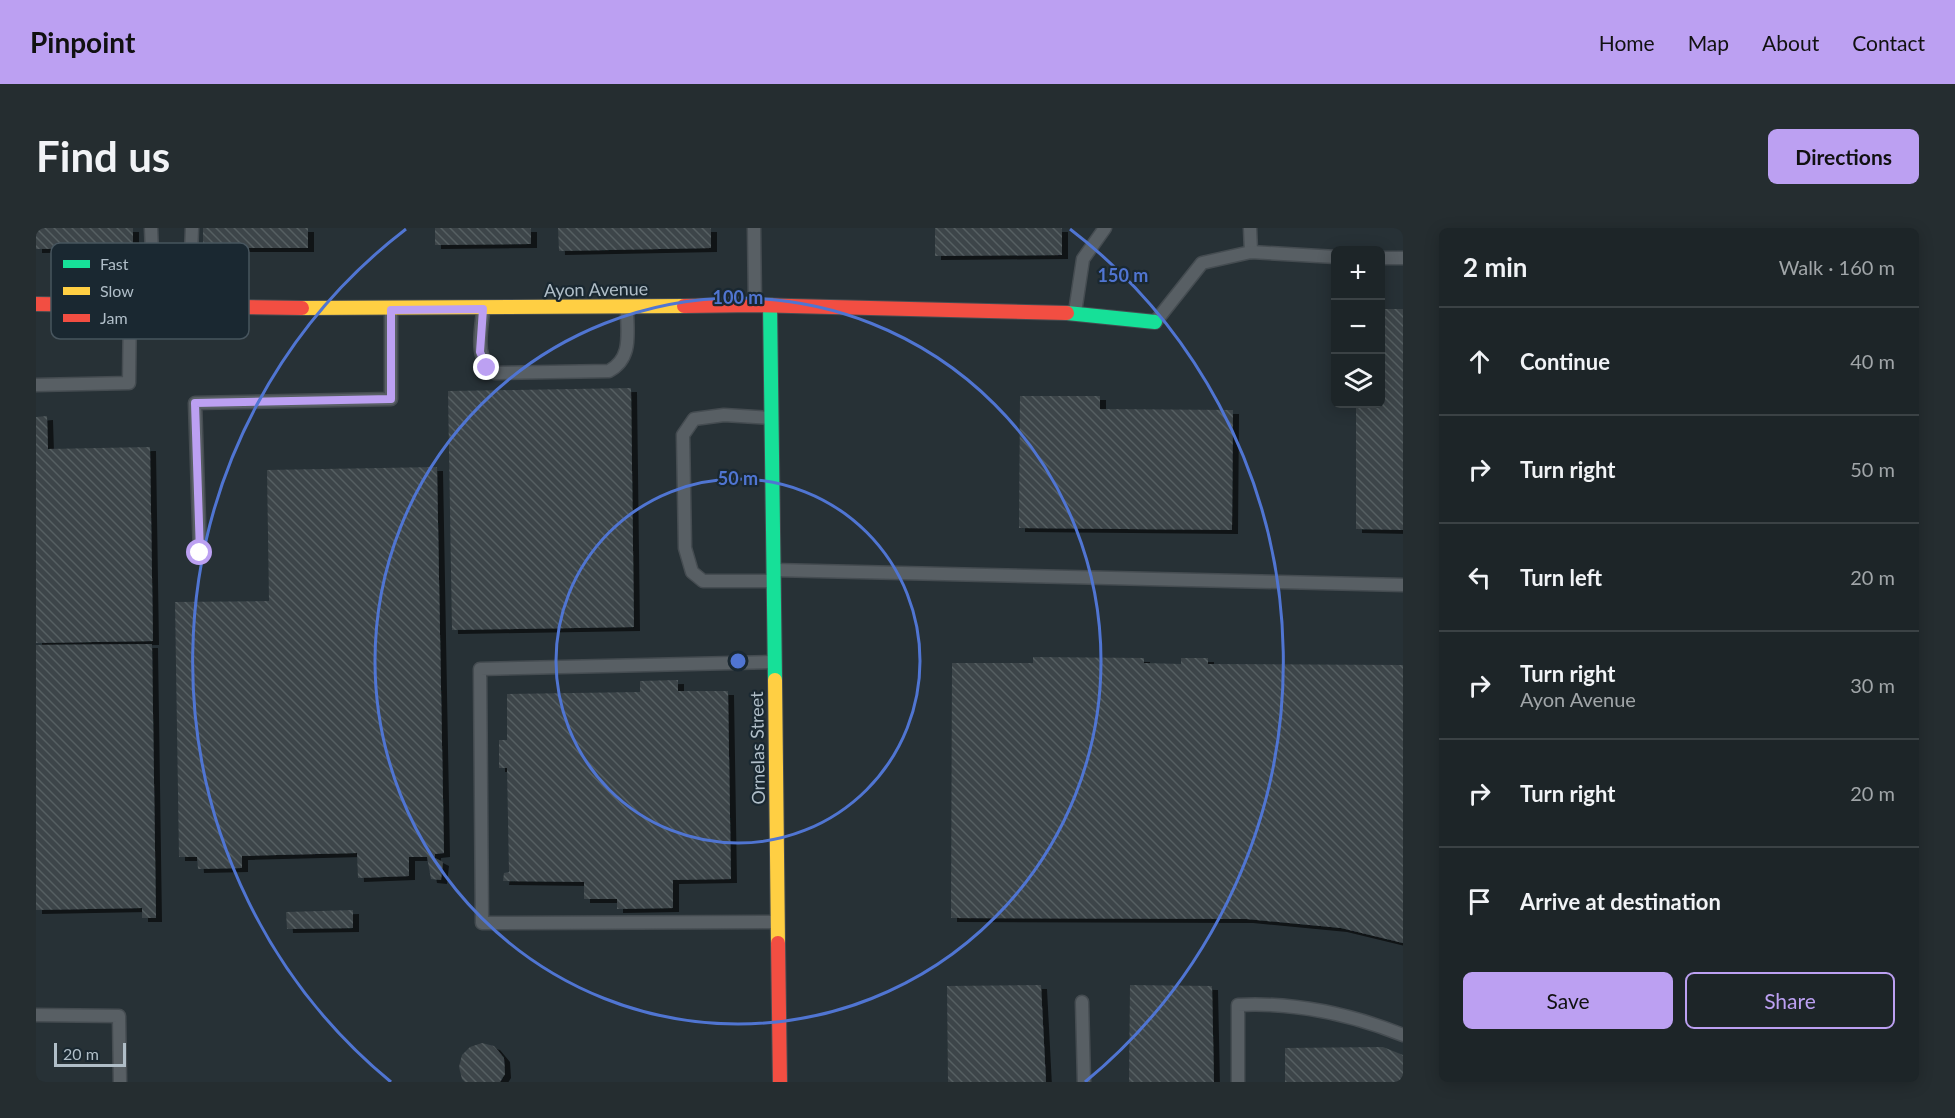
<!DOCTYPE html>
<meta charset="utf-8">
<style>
:root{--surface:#1d2528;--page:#252d30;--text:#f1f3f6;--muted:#a0a5a8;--line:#3b4245;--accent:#bca0f2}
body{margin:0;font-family:Lato,sans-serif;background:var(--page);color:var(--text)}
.controls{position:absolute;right:18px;top:18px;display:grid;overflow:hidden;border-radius:9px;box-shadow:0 3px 15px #0003}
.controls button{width:54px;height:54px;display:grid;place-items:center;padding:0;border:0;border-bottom:2px solid var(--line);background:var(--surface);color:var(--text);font:30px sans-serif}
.scale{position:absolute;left:18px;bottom:15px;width:72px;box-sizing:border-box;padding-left:6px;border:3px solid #b0bec8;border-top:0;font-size:16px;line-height:21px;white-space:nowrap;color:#b0bec8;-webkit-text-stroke:4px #1a2831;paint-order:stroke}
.stop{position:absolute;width:18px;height:18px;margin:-14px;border:4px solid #bca0f2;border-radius:50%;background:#fff}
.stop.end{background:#bca0f2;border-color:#fff;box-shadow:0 2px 6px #0008}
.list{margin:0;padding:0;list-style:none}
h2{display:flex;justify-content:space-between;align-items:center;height:78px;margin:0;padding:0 24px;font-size:26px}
h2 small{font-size:20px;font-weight:400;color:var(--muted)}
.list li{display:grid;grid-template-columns:39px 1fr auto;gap:18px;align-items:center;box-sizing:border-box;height:108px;padding:0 24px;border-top:2px solid var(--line)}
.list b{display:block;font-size:22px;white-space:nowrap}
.list p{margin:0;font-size:20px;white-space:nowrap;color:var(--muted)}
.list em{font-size:20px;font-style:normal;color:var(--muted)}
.actions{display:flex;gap:12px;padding:18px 24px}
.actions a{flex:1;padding:14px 0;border:2px solid var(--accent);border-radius:9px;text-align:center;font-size:21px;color:var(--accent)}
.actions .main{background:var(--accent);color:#111}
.icon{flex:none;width:33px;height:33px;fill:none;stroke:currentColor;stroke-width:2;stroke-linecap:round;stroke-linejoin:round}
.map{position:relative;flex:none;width:1367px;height:854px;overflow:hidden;border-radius:9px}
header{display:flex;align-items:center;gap:36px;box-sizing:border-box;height:84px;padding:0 30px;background:var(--accent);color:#111}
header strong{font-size:28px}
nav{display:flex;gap:33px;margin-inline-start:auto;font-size:21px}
.intro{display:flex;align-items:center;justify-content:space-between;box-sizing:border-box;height:144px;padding:0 36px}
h1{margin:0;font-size:42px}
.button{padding:15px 27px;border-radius:9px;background:var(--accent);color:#111;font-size:21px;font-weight:700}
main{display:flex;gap:36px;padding:0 36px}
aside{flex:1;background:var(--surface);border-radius:9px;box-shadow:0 3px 15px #0003}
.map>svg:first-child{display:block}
.building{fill:url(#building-back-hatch);filter:url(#shadow)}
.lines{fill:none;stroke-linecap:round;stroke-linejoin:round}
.lane-casing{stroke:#454c51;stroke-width:15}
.fast-casing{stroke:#454c51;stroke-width:16}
.slow-casing{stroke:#454c51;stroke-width:16}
.jam-casing{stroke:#454c51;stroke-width:16}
.lane{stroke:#585f64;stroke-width:12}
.fast{stroke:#16e098;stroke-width:14}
.slow{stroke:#ffcf43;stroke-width:14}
.jam{stroke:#f24e42;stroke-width:14}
.route{stroke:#bca0f2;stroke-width:8}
.ring{fill:none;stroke:#5075d2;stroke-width:3}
.labels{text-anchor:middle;stroke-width:4.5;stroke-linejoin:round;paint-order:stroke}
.street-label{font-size:18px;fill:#b0bec8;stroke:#1a2831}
.key{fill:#1a2831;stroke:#47555e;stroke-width:1.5}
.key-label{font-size:16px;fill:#b0bec8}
.centre{fill:#5075d2;stroke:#1a2831;stroke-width:3}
.ring-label{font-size:18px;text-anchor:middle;font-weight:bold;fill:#5075d2;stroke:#1a2831;stroke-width:4.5;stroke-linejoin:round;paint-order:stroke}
</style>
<header>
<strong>Pinpoint</strong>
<nav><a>Home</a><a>Map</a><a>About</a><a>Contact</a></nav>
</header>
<div class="intro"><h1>Find us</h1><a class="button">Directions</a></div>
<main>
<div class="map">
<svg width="1367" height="854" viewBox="0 0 1367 854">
<defs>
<pattern id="building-back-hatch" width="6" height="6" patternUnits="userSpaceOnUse" patternTransform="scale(1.5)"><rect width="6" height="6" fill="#3c4549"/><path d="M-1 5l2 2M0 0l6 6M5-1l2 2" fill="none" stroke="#565e62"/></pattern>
<filter id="shadow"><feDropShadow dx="6" dy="4" stdDeviation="0" flood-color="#0009"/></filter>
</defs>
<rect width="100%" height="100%" fill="#273136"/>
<!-- building -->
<g class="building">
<path d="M0 0H97V20L0 21Z"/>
<rect x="167" y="0" width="105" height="20"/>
<path d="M399 0H495V16L399 17Z"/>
<path d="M522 0H675V20L523 23Z"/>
<path d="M899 0H1026V27L899 28Z"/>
<path d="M1344 81H1367V302L1320 301V176H1344Z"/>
<path d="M595 160 598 399 416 402 412 163Z"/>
<path d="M984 168H1064V181L1197 182 1196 302 983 300Z"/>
<path d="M11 188 12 221 114 219 117 413 0 415V189Z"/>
<path d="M401 239 408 625 399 626V630L407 634 405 652 395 651 391 629H373V648L322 650 321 625 206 628V640L162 641 161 629H143L139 374 233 373 231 242Z"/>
<path d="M116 416 120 690H106V680L0 682V417Z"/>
<path d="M997 429 1108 430V435L1145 436V430H1172V436L1367 437V715L1305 700 1211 691 915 690 916 435H997Z"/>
<path d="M642 452V463H692L695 651 637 652V680L581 681V671H548V654L467 653 468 645 473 644 471 540H463V512H471V466L604 464V453Z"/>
<path d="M317 682V700L251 701 250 684Z"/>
<path d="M1005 757 1010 854H912L911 758Z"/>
<path d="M1094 757 1176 758 1178 854H1093Z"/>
<path d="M446 815 458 818 468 830 469 846 464 854H429L426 851 423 839 426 827 434 819Z"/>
<path d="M1347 819 1367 827V854H1249V820Z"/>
</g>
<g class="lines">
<!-- lane casing -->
<g class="lane-casing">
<g id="lane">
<path d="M115 0 118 76"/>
<path d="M718 0 719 76"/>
<path d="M1214 0 1215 24"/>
<path d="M1344 30H1367"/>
<path d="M153 77 156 0"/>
<path d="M447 83C445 105 438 131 459 145L573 143C597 130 591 105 591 81"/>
<path d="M1039 84 1047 31 1069 0"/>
<path d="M1120 93 1166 35 1215 24 1300 29"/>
<path d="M0 157 93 155 94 79"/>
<path d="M735 190 688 187 658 191 647 207 649 320 656 344 667 353H736"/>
<path d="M164 325 159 175 355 171V83"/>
<path d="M738 342 1367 357"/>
<path d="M736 434 444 441 446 695 741 694"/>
<path d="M1046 774 1048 854"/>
<path d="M0 787 83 788 84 854"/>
<path d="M1202 854V777C1259 774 1314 786 1367 807"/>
</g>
</g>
<!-- fast casing -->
<g class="fast-casing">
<g id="fast">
<path d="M734 77 739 452"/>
<path d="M1031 85 1119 94"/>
</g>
</g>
<!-- slow casing -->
<g class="slow-casing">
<g id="slow">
<path d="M266 80 648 78"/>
<path d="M739 452 742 715"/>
</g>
</g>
<!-- jam casing -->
<g class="jam-casing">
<g id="jam">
<path d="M0 76 266 80"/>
<path d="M648 78 719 77 1031 85"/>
<path d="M742 715 744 854"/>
</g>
</g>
<!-- lane -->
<use href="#lane" class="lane"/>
<!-- fast -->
<use href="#fast" class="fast"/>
<!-- slow -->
<use href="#slow" class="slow"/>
<!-- jam -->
<use href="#jam" class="jam"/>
</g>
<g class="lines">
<!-- route -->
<path class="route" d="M164 325 159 175 355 171V82L447 81 444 124 451 140"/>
</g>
<!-- distance rings -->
<g class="ring">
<circle cx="702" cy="433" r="182"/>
<circle cx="702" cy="433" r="363"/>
<path d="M355 854A545 545 0 0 1 370 1M1034 1A545 545 0 0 1 1049 854"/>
</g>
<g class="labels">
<!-- street labels -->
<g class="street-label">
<text transform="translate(560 62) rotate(-1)" y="6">Ayon Avenue</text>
<text transform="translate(722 520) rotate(-91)" y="6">Ornelas Street</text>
</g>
</g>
<!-- legend -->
<rect x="15" y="15" width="198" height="96" rx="9" class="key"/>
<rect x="27" y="32" width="27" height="8" fill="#16e098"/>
<rect x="27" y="59" width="27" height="8" fill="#ffcf43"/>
<rect x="27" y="86" width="27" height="8" fill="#f24e42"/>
<g class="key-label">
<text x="64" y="42">Fast</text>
<text x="64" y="69">Slow</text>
<text x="64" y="96">Jam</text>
</g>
<circle cx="702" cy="433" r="9" class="centre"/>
<g class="ring-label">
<text x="1087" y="54">150 m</text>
<text x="702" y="76">100 m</text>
<text x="702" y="257">50 m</text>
</g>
</svg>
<div class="controls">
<button>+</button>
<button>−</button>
<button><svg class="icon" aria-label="layers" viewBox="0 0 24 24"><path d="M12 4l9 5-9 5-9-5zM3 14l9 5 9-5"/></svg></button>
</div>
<div class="scale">20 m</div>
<div class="stop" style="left:164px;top:325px"></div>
<div class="stop end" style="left:451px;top:140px"></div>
</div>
<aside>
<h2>2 min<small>Walk · 160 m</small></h2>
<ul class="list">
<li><svg class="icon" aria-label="ahead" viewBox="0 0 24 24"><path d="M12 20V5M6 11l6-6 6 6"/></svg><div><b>Continue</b></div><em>40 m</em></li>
<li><svg class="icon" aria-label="right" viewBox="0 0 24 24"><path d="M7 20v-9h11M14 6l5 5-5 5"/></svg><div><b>Turn right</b></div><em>50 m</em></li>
<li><svg class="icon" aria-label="left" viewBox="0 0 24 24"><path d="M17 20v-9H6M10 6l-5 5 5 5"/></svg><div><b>Turn left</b></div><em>20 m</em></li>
<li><svg class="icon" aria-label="right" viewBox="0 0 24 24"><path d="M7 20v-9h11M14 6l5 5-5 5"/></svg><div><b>Turn right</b><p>Ayon Avenue</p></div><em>30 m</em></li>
<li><svg class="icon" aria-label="right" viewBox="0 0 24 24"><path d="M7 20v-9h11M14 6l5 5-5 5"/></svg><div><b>Turn right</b></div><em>20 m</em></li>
<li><svg class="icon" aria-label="arrive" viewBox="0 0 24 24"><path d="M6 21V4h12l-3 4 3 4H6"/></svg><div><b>Arrive at destination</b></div></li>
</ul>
<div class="actions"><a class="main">Save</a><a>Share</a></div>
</aside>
</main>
